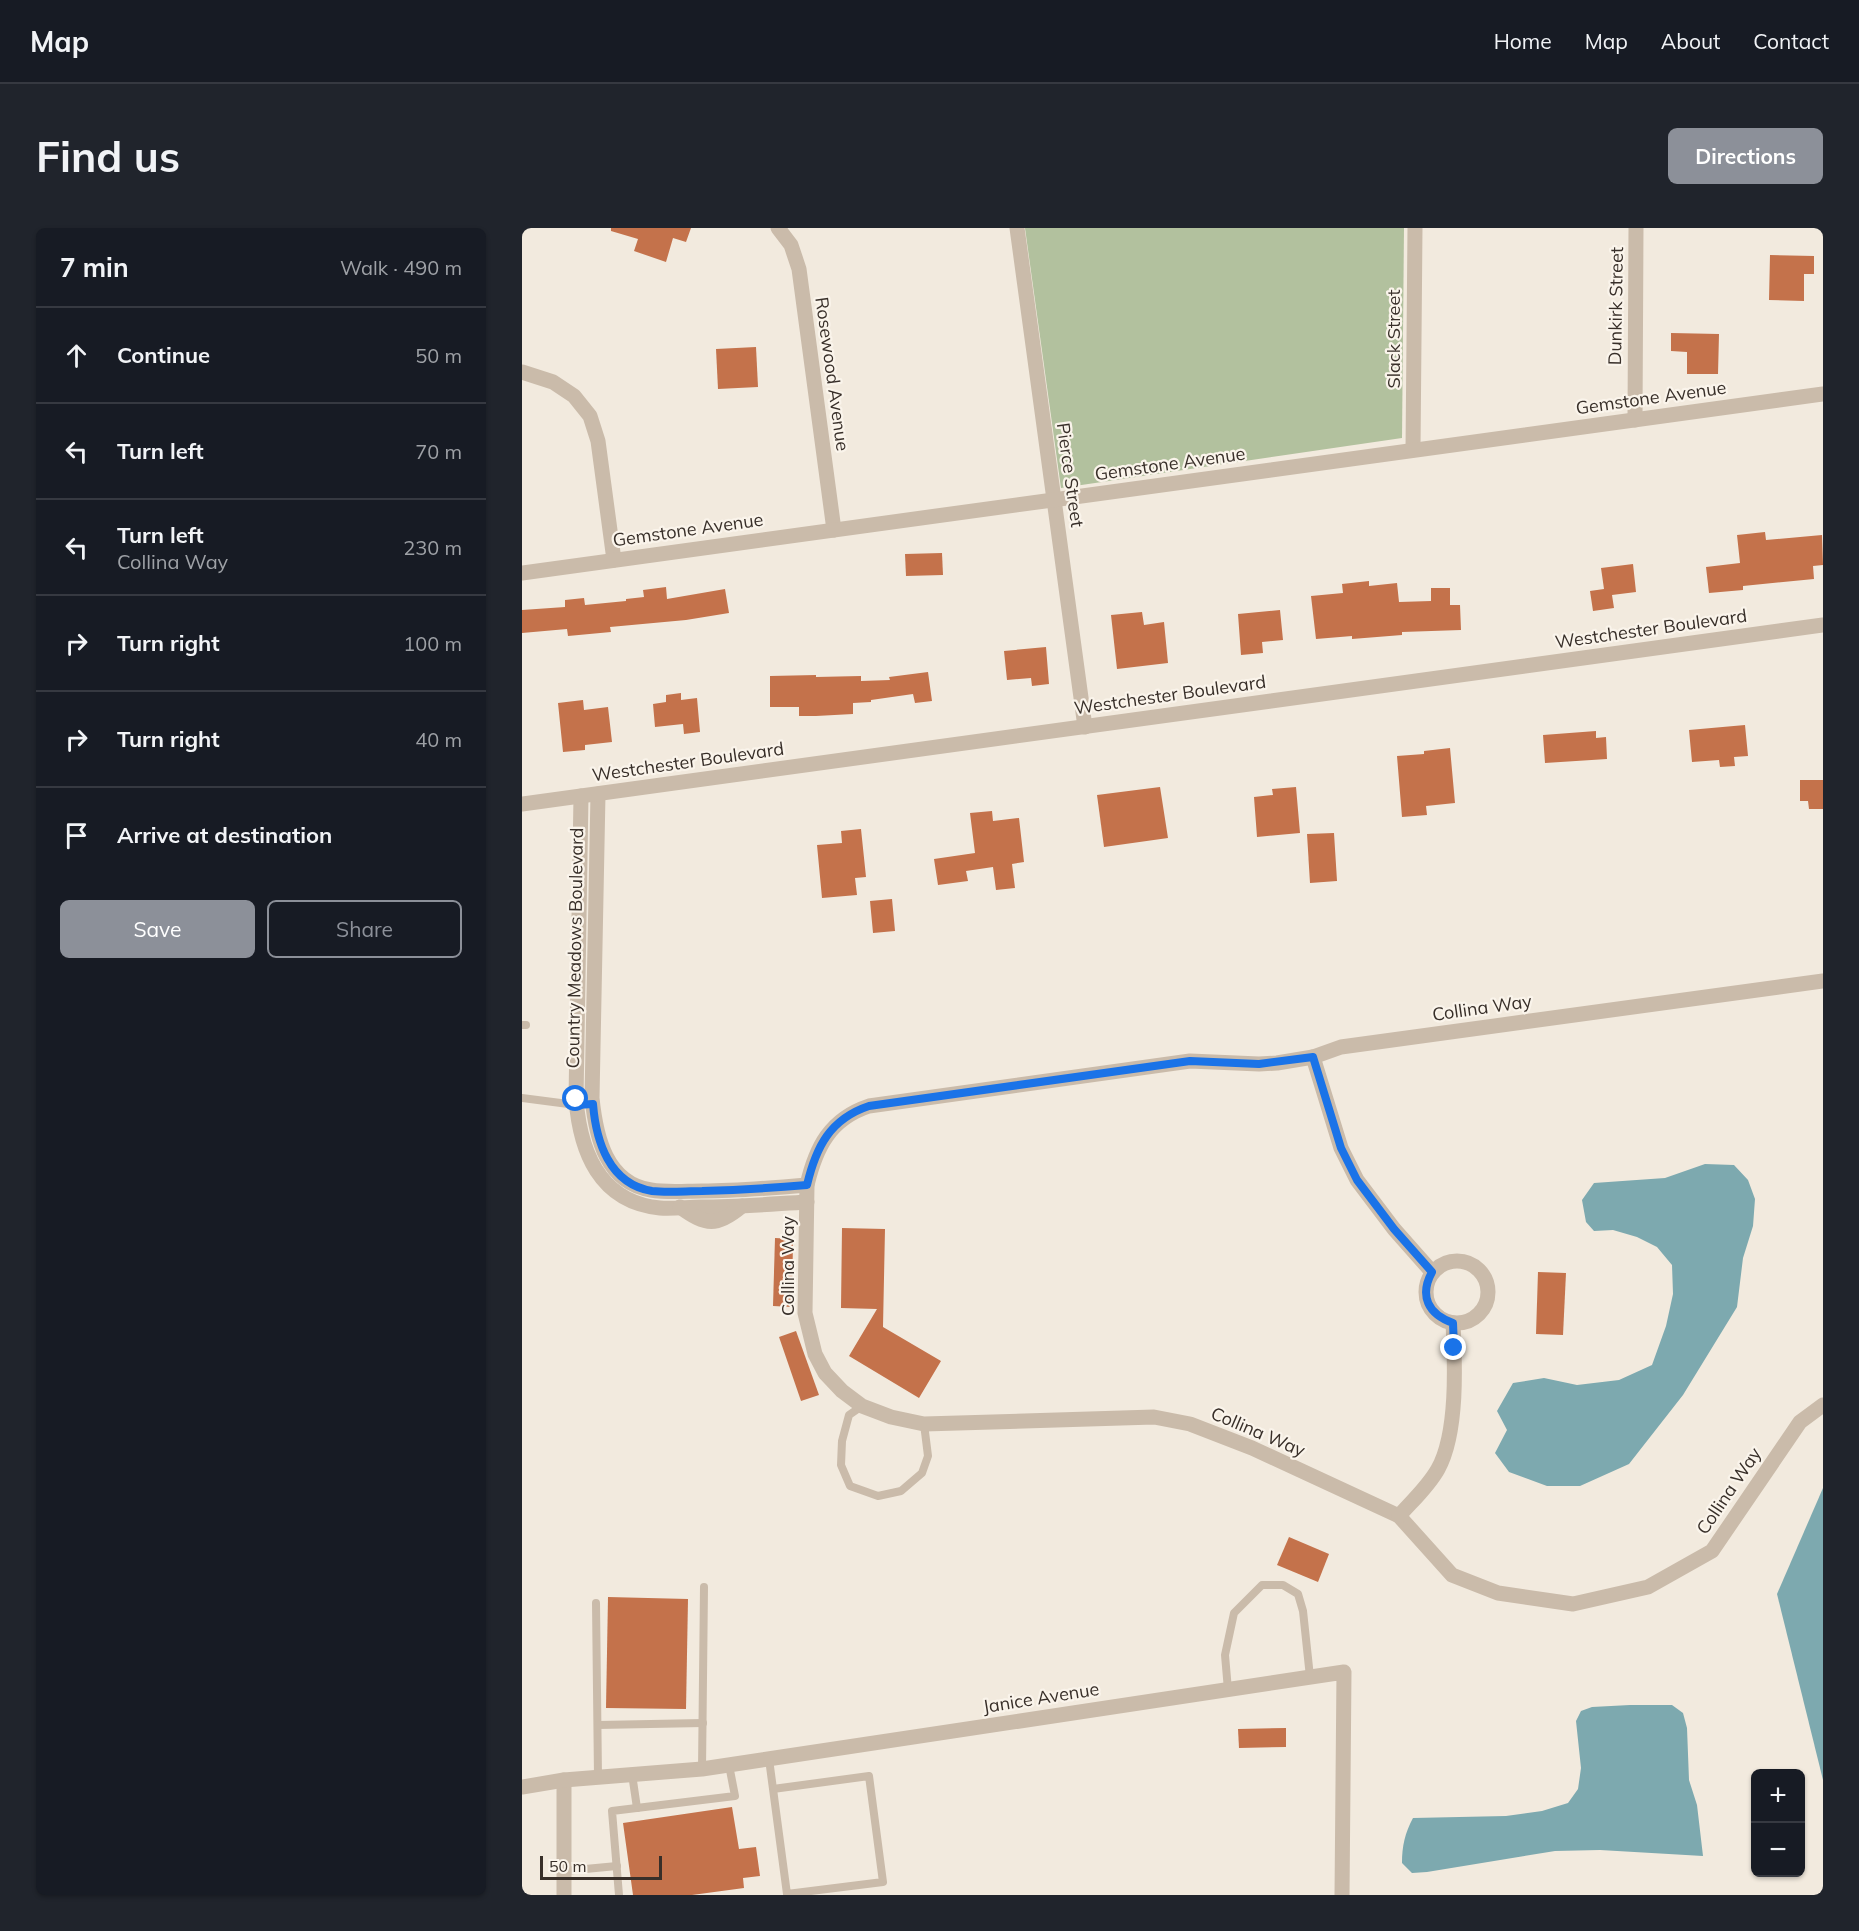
<!DOCTYPE html>
<meta charset="utf-8">
<style>
:root{--surface:#171b24;--page:#20242c;--text:#f1f3f6;--muted:#9ea1a6;--line:#363941;--accent:#8c9099}
body{margin:0;font-family:Mulish,sans-serif;background:var(--page);color:var(--text)}
.controls{position:absolute;right:18px;bottom:18px;display:grid;overflow:hidden;border-radius:9px;box-shadow:0 2px 4px #0004}
.controls button{width:54px;height:54px;display:grid;place-items:center;padding:0;border:0;border-bottom:2px solid var(--line);background:var(--surface);color:var(--text);font:30px sans-serif}
.scale{position:absolute;left:18px;bottom:15px;width:122px;box-sizing:border-box;padding-left:6px;border:3px solid #382f29;border-top:0;font-size:16px;line-height:21px;white-space:nowrap;color:#382f29;-webkit-text-stroke:4px #faf4eb;paint-order:stroke}
.stop{position:absolute;width:18px;height:18px;margin:-14px;border:4px solid #1a73e8;border-radius:50%;background:#fff}
.stop.end{background:#1a73e8;border-color:#fff;box-shadow:0 2px 6px #0008}
.list{margin:0;padding:0;list-style:none}
h2{display:flex;justify-content:space-between;align-items:center;height:78px;margin:0;padding:0 24px;font-size:26px}
h2 small{font-size:20px;font-weight:400;color:var(--muted)}
.list li{display:grid;grid-template-columns:39px 1fr auto;gap:18px;align-items:center;box-sizing:border-box;height:96px;padding:0 24px;border-top:2px solid var(--line)}
.list b{display:block;font-size:22px;white-space:nowrap}
.list p{margin:0;font-size:20px;white-space:nowrap;color:var(--muted)}
.list em{font-size:20px;font-style:normal;color:var(--muted)}
.actions{display:flex;gap:12px;padding:18px 24px}
.actions a{flex:1;padding:14px 0;border:2px solid var(--accent);border-radius:9px;text-align:center;font-size:21px;color:var(--accent)}
.actions .main{background:var(--accent);color:#fff}
.icon{flex:none;width:33px;height:33px;fill:none;stroke:currentColor;stroke-width:2;stroke-linecap:round;stroke-linejoin:round}
.map{position:relative;flex:none;width:1301px;height:1667px;overflow:hidden;border-radius:9px}
header{display:flex;align-items:center;gap:36px;box-sizing:border-box;height:84px;padding:0 30px;background:var(--surface);border-bottom:2px solid var(--line)}
header strong{font-size:28px}
nav{display:flex;gap:33px;margin-inline-start:auto;font-size:21px}
.intro{display:flex;align-items:center;justify-content:space-between;box-sizing:border-box;height:144px;padding:0 36px}
h1{margin:0;font-size:42px}
.button{padding:15px 27px;border-radius:9px;background:var(--accent);color:#fff;font-size:21px;font-weight:700}
main{display:flex;gap:36px;padding:0 36px}
aside{flex:1;background:var(--surface);border-radius:9px;box-shadow:0 2px 4px #0004}
.map>svg:first-child{display:block}
.green{fill:#b2c19e}
.water{fill:#7da9af}
.building{fill:#c4724b}
.lines{fill:none;stroke-linecap:round;stroke-linejoin:round}
.service{stroke:#cabbaa;stroke-width:8}
.minor{stroke:#cabbaa;stroke-width:15}
.route{stroke:#1a73e8;stroke-width:8}
.labels{text-anchor:middle;stroke-width:4.5;stroke-linejoin:round;paint-order:stroke}
.street-label{font-size:18px;fill:#382f29;stroke:#faf4eb}
</style>
<header>
<strong>Map</strong>
<nav><a>Home</a><a>Map</a><a>About</a><a>Contact</a></nav>
</header>
<div class="intro"><h1>Find us</h1><a class="button">Directions</a></div>
<main>
<aside>
<h2>7 min<small>Walk · 490 m</small></h2>
<ul class="list">
<li><svg class="icon" aria-label="ahead" viewBox="0 0 24 24"><path d="M12 20V5M6 11l6-6 6 6"/></svg><div><b>Continue</b></div><em>50 m</em></li>
<li><svg class="icon" aria-label="left" viewBox="0 0 24 24"><path d="M17 20v-9H6M10 6l-5 5 5 5"/></svg><div><b>Turn left</b></div><em>70 m</em></li>
<li><svg class="icon" aria-label="left" viewBox="0 0 24 24"><path d="M17 20v-9H6M10 6l-5 5 5 5"/></svg><div><b>Turn left</b><p>Collina Way</p></div><em>230 m</em></li>
<li><svg class="icon" aria-label="right" viewBox="0 0 24 24"><path d="M7 20v-9h11M14 6l5 5-5 5"/></svg><div><b>Turn right</b></div><em>100 m</em></li>
<li><svg class="icon" aria-label="right" viewBox="0 0 24 24"><path d="M7 20v-9h11M14 6l5 5-5 5"/></svg><div><b>Turn right</b></div><em>40 m</em></li>
<li><svg class="icon" aria-label="arrive" viewBox="0 0 24 24"><path d="M6 21V4h12l-3 4 3 4H6"/></svg><div><b>Arrive at destination</b></div></li>
</ul>
<div class="actions"><a class="main">Save</a><a>Share</a></div>
</aside>
<div class="map">
<svg width="1301" height="1667" viewBox="0 0 1301 1667">
<rect width="100%" height="100%" fill="#f2eade"/>
<!-- green -->
<path class="green" d="M503 0H882L880 210 539 260Z"/>
<!-- water -->
<g class="water">
<path d="M1183 936 1212 937 1226 952 1233 971 1231 998 1221 1030 1215 1079 1161 1167 1107 1236 1058 1258H1025L987 1244 973 1225 985 1202 975 1183 991 1155 1022 1150 1055 1157 1097 1152 1130 1137 1144 1098 1151 1066 1150 1037 1135 1019 1115 1009 1091 1002 1072 1003 1064 994 1060 972 1072 955 1143 950Z"/>
<path d="M1301 1260V1552L1255 1366Z"/>
<path d="M1108 1477H1150L1161 1485 1165 1500 1167 1552 1175 1577 1181 1628 1078 1622 1033 1623 905 1644 890 1645 880 1635C880 1618 883 1605 891 1590L984 1588 1020 1583 1046 1575 1056 1561 1059 1540 1054 1493 1059 1483 1070 1479Z"/>
</g>
<!-- building -->
<g class="building">
<path d="M89 0H169L164 14 151 10 144 34 112 23 116 11 89 3Z"/>
<path d="M1248 27 1292 28V46H1282V73L1247 72Z"/>
<path d="M1149 105 1197 106 1196 146H1165V124L1149 123Z"/>
<path d="M234 119 236 159 196 161 194 121Z"/>
<path d="M1243 304 1244 312 1300 307 1301 337 1291 338 1292 351 1221 358V362L1187 365 1184 339 1218 335 1215 307Z"/>
<path d="M420 325 421 347 384 348 383 326Z"/>
<path d="M1111 336 1114 364 1090 367 1092 380 1071 383 1068 363 1082 361 1079 340Z"/>
<path d="M847 353V358L875 355 877 374 909 373V360H928V377H938L939 402 880 404V407L830 411V408L794 411 789 368 821 365 820 356Z"/>
<path d="M144 359 145 371 203 361 207 385 164 392 88 399 89 404 46 408 45 401 0 405V382L43 379V372L62 370 63 377 104 373V371L122 369 121 362Z"/>
<path d="M758 382 761 412 740 414 741 425 719 427 716 386Z"/>
<path d="M620 384 622 397 642 394 646 435 595 441 589 387Z"/>
<path d="M524 419 527 456 510 458 509 450 485 452 482 423Z"/>
<path d="M406 444 410 473 393 475 391 466 349 472V474L331 475V486L294 488H277V479H248V448L294 447V449L339 448V453L368 452 367 449Z"/>
<path d="M159 465V472L175 470 178 504 162 506 161 496 133 499 131 476 144 474V467Z"/>
<path d="M61 472 62 482 86 479 90 514 63 517V522L41 524 36 475Z"/>
<path d="M1223 497 1226 528 1212 529 1213 538 1198 539 1197 532 1170 534 1167 502Z"/>
<path d="M1074 503V510L1084 509 1085 531 1023 535 1021 507Z"/>
<path d="M928 520 933 575 904 578 905 587 880 589 875 528 902 526V523Z"/>
<path d="M1278 552H1301V581H1287L1286 573H1278Z"/>
<path d="M638 559 646 610 582 619 575 567Z"/>
<path d="M774 559 778 605 735 609 732 569 751 567 750 561Z"/>
<path d="M470 583 471 593 497 590 502 634 490 636 493 660 474 662 471 639 444 643 446 653 416 657 412 631 453 625 448 585Z"/>
<path d="M339 601 344 649 333 650 335 667 300 670 295 617 320 615 319 603Z"/>
<path d="M812 605 815 653 788 655 785 606Z"/>
<path d="M370 671 373 703 351 705 348 673Z"/>
<path d="M320 1000 363 1001 361 1099 419 1133 397 1170 327 1128 355 1081 319 1080Z"/>
<path d="M253 1010 271 1011 270 1079 251 1078Z"/>
<path d="M1016 1044 1044 1045 1041 1107 1014 1106Z"/>
<path d="M274 1103 297 1167 279 1173 257 1109Z"/>
<path d="M767 1309 807 1326 796 1354 755 1337Z"/>
<path d="M86 1369 166 1371 164 1481 84 1480Z"/>
<path d="M764 1500V1519L717 1520 716 1501Z"/>
<path d="M210 1579 217 1621 234 1619 238 1648 221 1650 222 1660 170 1667H111L101 1595Z"/>
</g>
<g class="lines">
<!-- service -->
<g class="service">
<path d="M0 797H4"/>
<path d="M0 870 54 877"/>
<path d="M340 1178 327 1187 320 1213 319 1237 328 1258 356 1268 379 1263 400 1245 406 1228 402 1196"/>
<path d="M74 1375 76 1549"/>
<path d="M706 1462 703 1427 712 1385 740 1357H761L776 1366 781 1383 788 1449"/>
<path d="M76 1497 181 1495"/>
<path d="M247 1531 265 1666 361 1654 347 1548 251 1561"/>
<path d="M180 1541 182 1359"/>
<path d="M110 1546 115 1580"/>
<path d="M42 1643 95 1638"/>
<path d="M97 1667 90 1583 213 1568 207 1537"/>
</g>
<!-- minor -->
<g class="minor">
<path d="M256 0 269 17 277 41 312 302"/>
<path d="M495 0 563 499"/>
<path d="M0 144 31 154 52 168 68 188 76 213 92 332"/>
<path d="M1113 192 1114 0"/>
<path d="M891 222 893 0"/>
<path d="M0 345 1301 166"/>
<path d="M76 566 70 870C74 909 84 955 129 962 146 965 164 963 180 963 215 963 250 960 285 957"/>
<path d="M59 568 54 871C58 923 77 974 138 980 151 981 166 979 179 979 215 979 250 976 285 974"/>
<path d="M0 576 1301 397"/>
<path d="M1301 753 819 819 791 829 755 835 737 836 668 833 347 878C308 891 294 919 285 957L283 1085 293 1126 303 1145 320 1163 340 1178 369 1189 402 1196 632 1189 668 1196 730 1220 877 1288 930 1347 976 1365 1051 1376 1126 1359 1190 1323 1278 1194 1301 1177"/>
<path d="M791 829 819 920 835 952 872 1001 910 1044"/>
<path d="M158 979C184 998 195 999 220 978"/>
<circle cx="935" cy="1064" r="31"/>
<path d="M877 1288C890 1273 906 1259 916 1241 936 1205 933 1136 931 1095"/>
<path d="M42 1552V1667"/>
<path d="M0 1559 42 1552 180 1541 822 1444 820 1667"/>
</g>
</g>
<g class="lines">
<!-- route -->
<path class="route" d="M54 871V877L71 876C74 913 87 956 130 963 146 965 164 963 180 963 215 962 250 960 285 957 294 919 308 891 347 878L668 833 737 836 791 829 819 920 835 952 872 1001 910 1044C897 1068 906 1086 931 1095L932 1120"/>
</g>
<g class="labels">
<!-- street labels -->
<g class="street-label">
<text transform="translate(1094 78) rotate(-89)" y="6">Dunkirk Street</text>
<text transform="translate(872 111) rotate(-90)" y="6">Slack Street</text>
<text transform="translate(310 146) rotate(82)" y="6">Rosewood Avenue</text>
<text transform="translate(1129 170) rotate(-8)" y="6">Gemstone Avenue</text>
<text transform="translate(648 236) rotate(-8)" y="6">Gemstone Avenue</text>
<text transform="translate(548 247) rotate(82)" y="6">Pierce Street</text>
<text transform="translate(166 302) rotate(-8)" y="6">Gemstone Avenue</text>
<text transform="translate(1129 401) rotate(-8)" y="6">Westchester Boulevard</text>
<text transform="translate(648 467) rotate(-8)" y="6">Westchester Boulevard</text>
<text transform="translate(166 534) rotate(-8)" y="6">Westchester Boulevard</text>
<text transform="translate(53 720) rotate(-89)" y="6">Country Meadows Boulevard</text>
<text transform="translate(960 780) rotate(-8)" y="6">Collina Way</text>
<text transform="translate(266 1038) rotate(-90)" y="6">Collina Way</text>
<text transform="translate(736 1204) rotate(23)" y="6">Collina Way</text>
<text transform="translate(1207 1263) rotate(-56)" y="6">Collina Way</text>
<text transform="translate(519 1470) rotate(-9)" y="6">Janice Avenue</text>
</g>
</g>
</svg>
<div class="controls">
<button>+</button>
<button>−</button>
</div>
<div class="scale">50 m</div>
<div class="stop" style="left:54px;top:871px"></div>
<div class="stop end" style="left:932px;top:1120px"></div>
</div>
</main>
